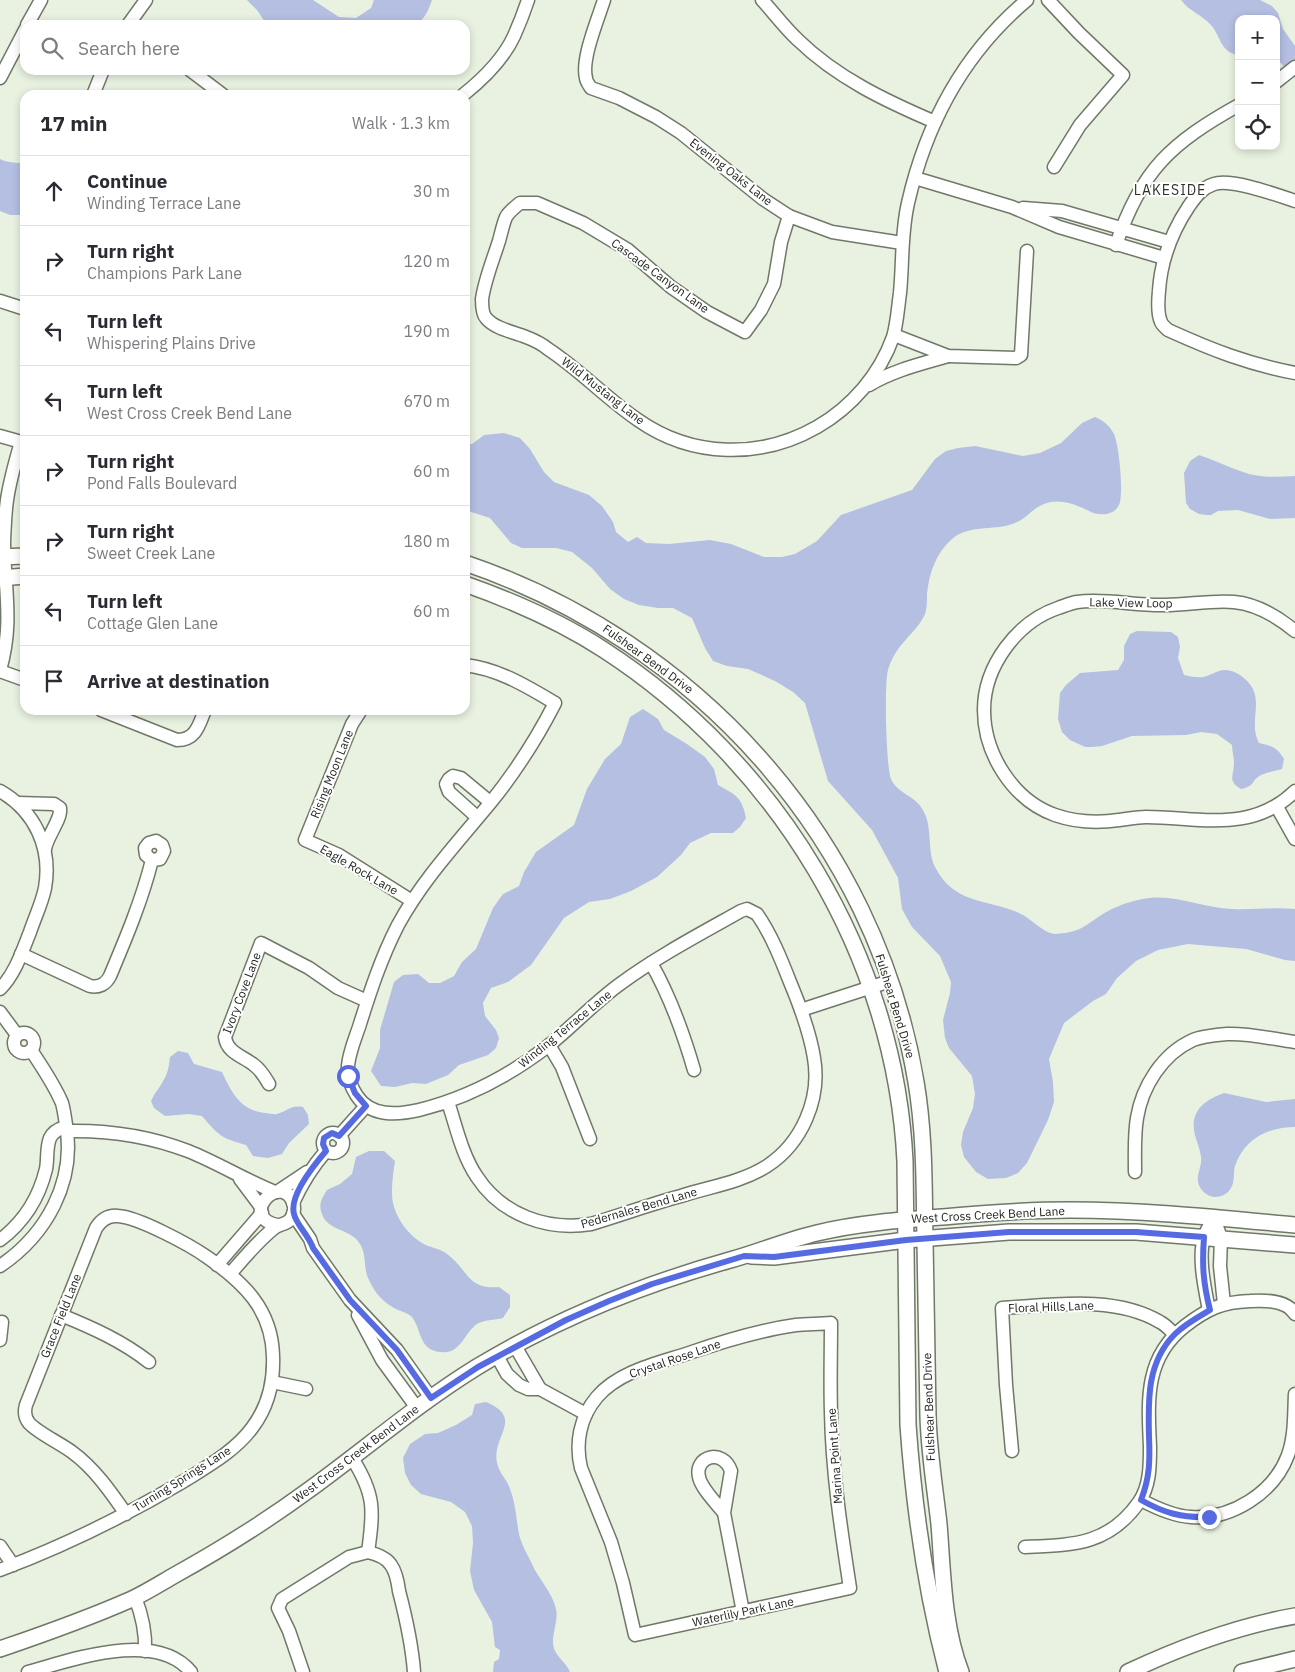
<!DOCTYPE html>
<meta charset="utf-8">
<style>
:root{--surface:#fff;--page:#f2f2f3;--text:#2b2b33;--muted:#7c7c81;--line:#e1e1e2}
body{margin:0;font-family:"IBM Plex Sans",sans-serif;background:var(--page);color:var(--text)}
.controls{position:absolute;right:15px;top:15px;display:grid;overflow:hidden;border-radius:10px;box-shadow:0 2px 8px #0003}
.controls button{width:45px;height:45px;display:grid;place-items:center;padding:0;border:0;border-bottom:1px solid var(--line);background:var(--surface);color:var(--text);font:25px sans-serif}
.stop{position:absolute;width:15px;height:15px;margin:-11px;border:4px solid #566be2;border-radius:50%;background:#fff}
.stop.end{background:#566be2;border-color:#fff;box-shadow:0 1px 5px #0008}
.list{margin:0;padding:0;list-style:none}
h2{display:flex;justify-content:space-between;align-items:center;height:65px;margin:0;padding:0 20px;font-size:21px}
h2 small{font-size:16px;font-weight:400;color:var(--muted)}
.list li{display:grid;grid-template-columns:32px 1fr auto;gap:15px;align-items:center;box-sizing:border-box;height:70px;padding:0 20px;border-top:1px solid var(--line)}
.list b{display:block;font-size:19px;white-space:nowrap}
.list p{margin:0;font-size:16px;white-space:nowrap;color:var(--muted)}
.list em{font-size:16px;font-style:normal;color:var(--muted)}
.icon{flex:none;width:28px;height:28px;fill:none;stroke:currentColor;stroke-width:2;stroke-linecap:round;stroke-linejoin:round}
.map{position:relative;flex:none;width:1295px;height:1672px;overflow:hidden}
.search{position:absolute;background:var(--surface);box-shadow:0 2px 8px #0003;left:20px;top:20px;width:450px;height:55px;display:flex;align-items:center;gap:12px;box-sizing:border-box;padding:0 18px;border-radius:15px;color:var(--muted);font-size:19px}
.panel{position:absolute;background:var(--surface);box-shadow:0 2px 8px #0003;left:20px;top:90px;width:450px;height:625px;border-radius:15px}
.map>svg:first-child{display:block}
.water{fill:#b4bfe2}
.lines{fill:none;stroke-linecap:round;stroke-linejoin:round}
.minor-casing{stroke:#707869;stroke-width:15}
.major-casing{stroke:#707869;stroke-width:18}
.minor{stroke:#fff;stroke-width:12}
.major{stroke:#fff;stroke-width:15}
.route{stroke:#566be2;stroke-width:6}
.labels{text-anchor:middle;stroke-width:4;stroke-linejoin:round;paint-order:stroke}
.street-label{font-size:12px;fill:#23261f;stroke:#fff}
.neighbourhood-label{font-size:14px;letter-spacing:1px;fill:#2d3427;stroke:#fff}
</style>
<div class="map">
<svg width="1295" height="1672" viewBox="0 0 1295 1672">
<rect width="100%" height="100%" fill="#e9f2e1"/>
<!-- water -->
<g class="water">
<path d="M247 0H313L339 17 356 18 371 8 374 0H432C428 11 425 20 414 25H267L257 10Z"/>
<path d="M1181 0H1260L1272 6 1278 13 1283 29 1295 46V78L1276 58V19H1239V55C1220 53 1221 36 1211 25 1202 15 1189 11 1181 0Z"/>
<path d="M0 159C9 164 18 161 25 165V215H10L0 211Z"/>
<path d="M1095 417C1104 421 1109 425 1114 434 1119 445 1124 494 1119 505 1113 517 1097 516 1087 510 1071 502 1054 497 1038 507 1031 511 1025 519 1017 522 997 532 971 523 952 539 936 553 929 573 927 594 927 600 927 609 925 614 920 626 910 634 903 643 897 649 890 662 888 670 884 685 886 766 891 779 897 793 913 795 921 807 934 825 926 848 935 867 955 905 985 898 1019 913 1031 918 1040 931 1054 934 1058 934 1061 933 1065 933 1086 930 1092 919 1110 910 1122 904 1137 899 1150 898 1178 895 1204 908 1232 909 1253 910 1274 907 1295 909V961L1285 960 1246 949 1188 944 1158 950 1136 961 1117 978 1106 994 1093 1001 1064 1023 1049 1059 1053 1082 1054 1102 1048 1120 1027 1163 1018 1173 1006 1178 988 1179 976 1172 964 1157 961 1145 963 1132 973 1108 975 1094 972 1076 949 1048 945 1038 943 1020 950 993 951 982 940 956 912 927 902 909 898 878 872 830 828 781 805 703 793 692 775 681 748 669 727 666 713 661 705 648 692 618 673 608H658L639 605 624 599 610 589 592 568 572 552 556 548H522L511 543 490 518 465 510V445L472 444 484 435 504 433 520 438 530 449 544 472 554 482 589 495 602 506 613 522 616 532 628 542 637 537 646 543 669 544 710 540 731 544 764 557H782L795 554 817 541 841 515 912 490 935 459 946 451 958 448 975 446 1023 456 1040 453 1061 443 1082 423Z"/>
<path d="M1199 455C1214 460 1228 467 1243 472 1259 478 1278 477 1295 476V518L1270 519 1238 510 1218 511 1211 515H1207L1199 514 1190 509 1186 503 1184 473 1190 461Z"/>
<path d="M1137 631 1171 632 1178 637 1180 647 1178 658 1184 675C1190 676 1196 678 1203 677 1210 676 1217 670 1225 670 1232 670 1240 674 1245 679 1267 698 1247 721 1259 743 1272 746 1277 747 1284 759L1282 769C1275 771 1268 772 1261 775 1251 780 1256 786 1241 789 1227 781 1234 775 1234 763 1234 757 1232 751 1232 745L1217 734 1201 732 1186 735 1132 736 1102 746 1093 747H1085L1070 740 1062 732 1058 719 1060 693 1066 685 1080 673 1118 670 1124 660V646L1130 634Z"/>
<path d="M643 709 658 719 664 730 687 744 705 757 714 769 718 785C736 795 742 797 746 818L740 827 733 833H711L690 843 681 855 657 877 631 891 610 899 589 902 564 918 531 965 508 982 491 988 483 1003 485 1016 496 1030 499 1038 496 1048 488 1055 459 1065 448 1075 426 1084 412 1083 395 1087 381 1086 371 1071 380 1048V1030L394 982 403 975 418 974 429 983H440L454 976 462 962 476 949 493 908 503 894 519 886 524 872 536 852 574 825 587 789 605 759 621 744 630 717Z"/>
<path d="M178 1051 188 1053 194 1064 222 1072C232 1093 240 1110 265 1113 269 1113 274 1115 277 1114 288 1111 290 1105 303 1107L308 1115 309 1124 289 1143 282 1154 268 1158 253 1156 246 1145C221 1138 219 1136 202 1116L189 1114 165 1116 154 1108 151 1101C155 1092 159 1089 163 1081 168 1074 169 1065 170 1057Z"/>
<path d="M1224 1093 1266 1102 1295 1099V1127C1268 1127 1244 1139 1235 1166 1233 1173 1235 1182 1231 1188 1228 1194 1221 1197 1215 1197 1205 1197 1196 1186 1198 1176 1199 1169 1202 1164 1201 1157 1200 1149 1197 1143 1195 1135 1189 1112 1204 1100 1224 1093Z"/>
<path d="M369 1151H384L395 1161C393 1174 390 1195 394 1207 398 1221 410 1236 422 1243 430 1248 440 1248 447 1254 468 1269 467 1290 499 1287L510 1295V1307L503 1318C495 1320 483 1320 477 1324 463 1334 461 1355 440 1352 418 1350 422 1328 411 1316 406 1312 399 1311 394 1308 382 1301 375 1293 369 1280 363 1269 367 1255 360 1244 352 1229 327 1231 322 1214 318 1204 322 1198 327 1190L340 1184 352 1174 356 1157Z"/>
<path d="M486 1402C527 1419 488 1438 498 1466 500 1474 508 1481 510 1489 516 1505 516 1518 519 1534 521 1543 527 1554 531 1562 538 1579 552 1591 556 1609 559 1623 549 1638 555 1651 559 1659 567 1664 570 1672H493L494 1662 499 1659 500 1650 495 1647 492 1622 474 1590 470 1571 473 1543 472 1526 465 1512 451 1502 421 1494 411 1485 405 1473 403 1458 410 1444 425 1434 438 1433 456 1425 472 1415 475 1404Z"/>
</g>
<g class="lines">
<!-- minor casing -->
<g class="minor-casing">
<g id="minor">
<path d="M604 0C598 19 581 59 586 78 586 81 589 85 591 88L619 98 656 117 681 133 763 199 789 216 832 232 902 243"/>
<path d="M762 0C774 13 785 28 798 40 837 78 886 101 935 122"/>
<path d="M1048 0 1079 33 1123 75 1080 125 1054 167"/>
<path d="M27 25 41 0"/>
<path d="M128 25 146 0"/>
<path d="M190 70 223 95"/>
<path d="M0 78 25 30"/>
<path d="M1276 82 1295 67"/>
<path d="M93 95 103 70"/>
<path d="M463 95C483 79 503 60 514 36 519 25 524 12 528 0"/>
<path d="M915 178 1012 207 1059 227 1164 258"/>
<path d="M1295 201C1277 195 1231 178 1214 184 1202 188 1196 196 1189 206 1171 233 1161 259 1159 291 1158 301 1157 313 1161 322 1162 325 1166 328 1168 330 1212 350 1248 364 1295 373"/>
<path d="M1023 208 1062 211 1169 242"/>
<path d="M789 216 781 242 774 284 761 310 745 332 707 312 671 287 628 250 583 223 537 203H520C515 207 509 212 506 217 503 224 501 234 499 241 493 260 485 279 482 299 482 304 482 314 486 318 495 329 514 332 526 337 534 340 542 344 548 349 580 370 607 399 638 420 692 458 761 459 817 427 852 407 880 374 893 337 897 324 898 307 900 293 903 263 901 233 908 203 926 124 964 53 1027 0"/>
<path d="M1116 245C1141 170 1171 143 1239 105"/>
<path d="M0 301 25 309"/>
<path d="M894 335 948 356 1016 358 1021 355 1027 251"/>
<path d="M869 385C894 370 921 364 948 356"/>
<path d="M0 436 25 443"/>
<path d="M1295 631C1278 617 1256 604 1234 602 1211 600 1188 605 1165 605 1136 606 1105 598 1077 602 1071 603 1064 606 1058 608 1017 622 984 666 984 710 984 754 1013 800 1055 815 1075 822 1098 823 1119 820 1128 819 1137 817 1146 817 1200 817 1251 834 1295 791"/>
<path d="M0 670C14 622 4 588 4 540 5 525 5 509 8 494 11 477 16 459 21 442"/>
<path d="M0 671 25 680"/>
<path d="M101 710 177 740C196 740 199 725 205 710"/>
<path d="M361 710 352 724 305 840 339 855 412 901"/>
<path d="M0 791C35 811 52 848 45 888 42 903 35 917 30 932 22 952 15 974 0 989"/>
<path d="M18 803 54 804 60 808C62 819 47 836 45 849"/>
<path d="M1277 807 1295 839"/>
<path d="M477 817 449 792 446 784 449 779 453 776 461 778 490 802"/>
<path d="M21 954 90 986C99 988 106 984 110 976 126 938 142 900 152 860L146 855 145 848 149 843 156 841 162 845 164 851 160 859 152 860"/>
<path d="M651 963C671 998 683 1032 694 1070"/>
<path d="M801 1010 890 981"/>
<path d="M0 1012 17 1035"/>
<circle cx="24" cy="1043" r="10"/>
<path d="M549 1045 562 1067 590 1139"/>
<path d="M269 1084C265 1077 261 1070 254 1065 243 1056 227 1053 225 1037L261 943 309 968 338 988 367 1001"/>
<path d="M448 1102C456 1126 462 1155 477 1177 502 1215 547 1231 591 1224 621 1215 651 1204 681 1196 709 1187 742 1182 767 1166 802 1143 821 1099 814 1058 810 1032 800 1006 790 982 781 959 771 934 757 914L747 909 741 911C700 934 658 956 620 984 595 1002 573 1026 548 1046 509 1076 467 1098 419 1110 397 1115 371 1117 357 1096 351 1087 347 1077 348 1066 349 1053 355 1039 359 1027 370 992 381 958 398 925 423 879 458 842 491 802 516 771 537 738 555 703 526 686 499 669 465 665"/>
<circle cx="333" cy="1143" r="10"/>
<path d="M339 1136 366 1106"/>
<path d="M1135 1172C1135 1154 1134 1136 1137 1118 1142 1087 1162 1054 1193 1040 1202 1036 1216 1035 1227 1034 1249 1033 1273 1039 1295 1042"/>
<path d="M240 1179 261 1207"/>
<path d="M277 1192 307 1172"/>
<path d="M293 1203C302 1183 312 1167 326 1151"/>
<path d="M293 1214 310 1239 313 1248 350 1300 397 1350 431 1398"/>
<path d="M1214 1218 1221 1238 1220 1266 1224 1304"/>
<path d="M0 1240C24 1222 39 1198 46 1169 48 1159 46 1148 50 1138 53 1132 58 1129 65 1127L67 1131C109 1130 149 1136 188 1151 218 1163 245 1180 275 1192"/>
<path d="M217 1265 262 1213"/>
<path d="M0 1266C46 1235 76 1182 66 1125 65 1118 64 1110 62 1103 54 1084 42 1067 31 1050"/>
<path d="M230 1274C244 1258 257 1242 273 1229 278 1224 285 1225 290 1220 294 1215 295 1208 293 1202 280 1171 238 1217 277 1225"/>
<path d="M1209 1310C1205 1290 1197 1254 1205 1235 1207 1229 1211 1223 1214 1218"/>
<path d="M61 1315C93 1328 122 1341 149 1362"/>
<path d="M358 1315 382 1360 417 1408"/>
<path d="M831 1323C831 1353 830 1383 831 1412 832 1471 841 1530 850 1588L635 1635 623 1583 611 1542 581 1468C575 1443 580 1417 597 1397 619 1371 659 1363 689 1353 724 1341 760 1330 796 1325 808 1324 819 1324 831 1323Z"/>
<path d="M0 1340 2 1322"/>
<path d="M515 1346 540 1389"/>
<path d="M497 1356 507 1374 519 1385 528 1389H540L586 1414"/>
<path d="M272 1382 306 1389"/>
<path d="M1012 1451 1006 1385 1002 1308C1052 1305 1115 1295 1160 1322 1166 1325 1170 1330 1174 1334"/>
<path d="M352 1458C375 1494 374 1510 368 1552"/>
<path d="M1141 1500C1156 1508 1173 1516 1191 1517 1231 1520 1274 1493 1288 1455 1295 1436 1294 1414 1295 1394"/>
<path d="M724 1513C717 1504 701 1488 699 1477 694 1456 723 1448 731 1471L724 1513 743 1612"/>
<path d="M0 1546 13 1565"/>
<path d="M1025 1547C1073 1545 1109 1545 1139 1502 1150 1486 1150 1466 1150 1447 1148 1401 1144 1358 1185 1326 1207 1309 1222 1302 1250 1301 1265 1300 1287 1300 1295 1314"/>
<path d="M368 1552C376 1554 386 1557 391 1565 396 1572 398 1583 399 1591 406 1618 412 1644 414 1672"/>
<path d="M0 1570C64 1546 125 1516 184 1481 208 1466 235 1451 252 1428 268 1407 274 1383 273 1356 272 1309 243 1282 207 1257 190 1245 138 1217 118 1216 108 1215 101 1220 96 1228L26 1405C24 1412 25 1418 29 1423 38 1433 60 1443 72 1452 94 1468 110 1491 126 1514"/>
<path d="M135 1597C142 1615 146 1632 145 1651"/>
<path d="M28 1672C72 1660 156 1629 191 1672"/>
<path d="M303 1672 289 1631 278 1608 282 1599 349 1557 368 1552"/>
</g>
</g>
<!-- major casing -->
<g class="major-casing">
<g id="major">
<path d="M0 557 25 556"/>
<path d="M465 563C697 642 875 838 916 1082 925 1135 924 1188 925 1241 926 1299 927 1358 928 1416 929 1453 935 1488 939 1524 943 1573 943 1625 961 1672"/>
<path d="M0 578 25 576"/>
<path d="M465 584C513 601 561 622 604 650 777 762 895 955 905 1161L908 1425C914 1508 926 1592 947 1672"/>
<path d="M751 1256 774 1257 906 1240 1009 1232H1136L1295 1245"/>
<path d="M0 1649C44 1634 89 1618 132 1599 147 1592 161 1583 175 1575 220 1550 265 1522 306 1492 363 1451 417 1404 477 1367 556 1319 641 1285 730 1260 759 1252 787 1240 817 1233 858 1223 901 1220 943 1217 985 1213 1027 1210 1070 1210 1145 1210 1220 1218 1295 1225"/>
<path d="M1128 1672C1181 1647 1238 1626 1295 1616"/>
<path d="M1242 1672 1295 1659"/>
</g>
</g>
<!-- minor -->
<use href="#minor" class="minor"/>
<!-- major -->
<use href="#major" class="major"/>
</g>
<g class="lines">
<!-- route -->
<path class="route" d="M348 1076 355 1093 366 1106 339 1136 332 1133 324 1138 323 1144 326 1151C314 1165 289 1196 294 1214 296 1224 309 1236 313 1248L350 1300 397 1350 431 1398 478 1367 566 1320 609 1301 652 1284 744 1256 774 1257 906 1240 1009 1232H1136L1204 1237C1202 1265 1203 1282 1210 1310 1198 1317 1185 1324 1175 1334 1147 1362 1148 1399 1149 1436 1150 1460 1150 1477 1141 1500 1164 1513 1182 1518 1209 1517"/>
</g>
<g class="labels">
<!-- street labels -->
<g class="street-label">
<text transform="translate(731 172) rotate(38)" y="4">Evening Oaks Lane</text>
<text transform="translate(660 276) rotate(36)" y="4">Cascade Canyon Lane</text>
<text transform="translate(603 391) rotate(38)" y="4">Wild Mustang Lane</text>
<text transform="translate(1131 603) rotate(1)" y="4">Lake View Loop</text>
<text transform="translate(648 659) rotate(36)" y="4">Fulshear Bend Drive</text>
<text transform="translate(332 774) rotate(-68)" y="4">Rising Moon Lane</text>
<text transform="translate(359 870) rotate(30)" y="4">Eagle Rock Lane</text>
<text transform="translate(242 993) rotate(-69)" y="4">Ivory Cove Lane</text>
<text transform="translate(895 1006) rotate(73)" y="4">Fulshear Bend Drive</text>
<text transform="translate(565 1029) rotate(-39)" y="4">Winding Terrace Lane</text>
<text transform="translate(639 1208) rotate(-16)" y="4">Pedernales Bend Lane</text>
<text transform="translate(988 1215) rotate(-3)" y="4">West Cross Creek Bend Lane</text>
<text transform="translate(1051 1307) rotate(-2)" y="4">Floral Hills Lane</text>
<text transform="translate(61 1316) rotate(-68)" y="4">Grace Field Lane</text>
<text transform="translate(675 1359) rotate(-19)" y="4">Crystal Rose Lane</text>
<text transform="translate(929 1407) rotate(-92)" y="4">Fulshear Bend Drive</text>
<text transform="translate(356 1454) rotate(-37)" y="4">West Cross Creek Bend Lane</text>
<text transform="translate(835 1456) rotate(-94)" y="4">Marina Point Lane</text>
<text transform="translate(182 1479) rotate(-32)" y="4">Turning Springs Lane</text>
<text transform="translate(743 1612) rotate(-12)" y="4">Waterlily Park Lane</text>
</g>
<!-- neighbourhood labels -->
<g class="neighbourhood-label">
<text x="1170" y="195">LAKESIDE</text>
</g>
</g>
</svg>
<div class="controls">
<button>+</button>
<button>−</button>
<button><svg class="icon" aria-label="locate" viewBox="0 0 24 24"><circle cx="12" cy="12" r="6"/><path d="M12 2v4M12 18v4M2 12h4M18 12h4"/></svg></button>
</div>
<div class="stop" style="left:348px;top:1076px"></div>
<div class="stop end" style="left:1209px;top:1517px"></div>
<div class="search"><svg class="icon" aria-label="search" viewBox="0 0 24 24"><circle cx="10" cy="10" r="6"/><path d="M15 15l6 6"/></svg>Search here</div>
<section class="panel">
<h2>17 min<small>Walk · 1.3 km</small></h2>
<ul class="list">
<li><svg class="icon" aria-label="ahead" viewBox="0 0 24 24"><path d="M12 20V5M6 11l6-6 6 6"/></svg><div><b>Continue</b><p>Winding Terrace Lane</p></div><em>30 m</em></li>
<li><svg class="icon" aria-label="right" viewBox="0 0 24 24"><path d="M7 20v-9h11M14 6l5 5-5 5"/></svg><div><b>Turn right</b><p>Champions Park Lane</p></div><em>120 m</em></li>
<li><svg class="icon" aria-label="left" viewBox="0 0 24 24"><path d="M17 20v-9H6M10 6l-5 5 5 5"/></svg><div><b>Turn left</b><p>Whispering Plains Drive</p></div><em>190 m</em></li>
<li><svg class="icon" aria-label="left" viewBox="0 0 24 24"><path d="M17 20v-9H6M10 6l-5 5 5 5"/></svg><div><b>Turn left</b><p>West Cross Creek Bend Lane</p></div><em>670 m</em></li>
<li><svg class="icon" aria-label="right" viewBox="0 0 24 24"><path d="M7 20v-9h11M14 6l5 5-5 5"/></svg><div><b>Turn right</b><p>Pond Falls Boulevard</p></div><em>60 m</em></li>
<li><svg class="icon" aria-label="right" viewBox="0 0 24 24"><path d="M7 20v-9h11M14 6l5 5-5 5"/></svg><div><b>Turn right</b><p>Sweet Creek Lane</p></div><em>180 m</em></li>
<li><svg class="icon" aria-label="left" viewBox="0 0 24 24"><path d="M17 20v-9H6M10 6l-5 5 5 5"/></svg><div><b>Turn left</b><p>Cottage Glen Lane</p></div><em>60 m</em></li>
<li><svg class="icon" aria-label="arrive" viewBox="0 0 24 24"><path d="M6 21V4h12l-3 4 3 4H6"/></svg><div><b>Arrive at destination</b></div></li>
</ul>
</section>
</div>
